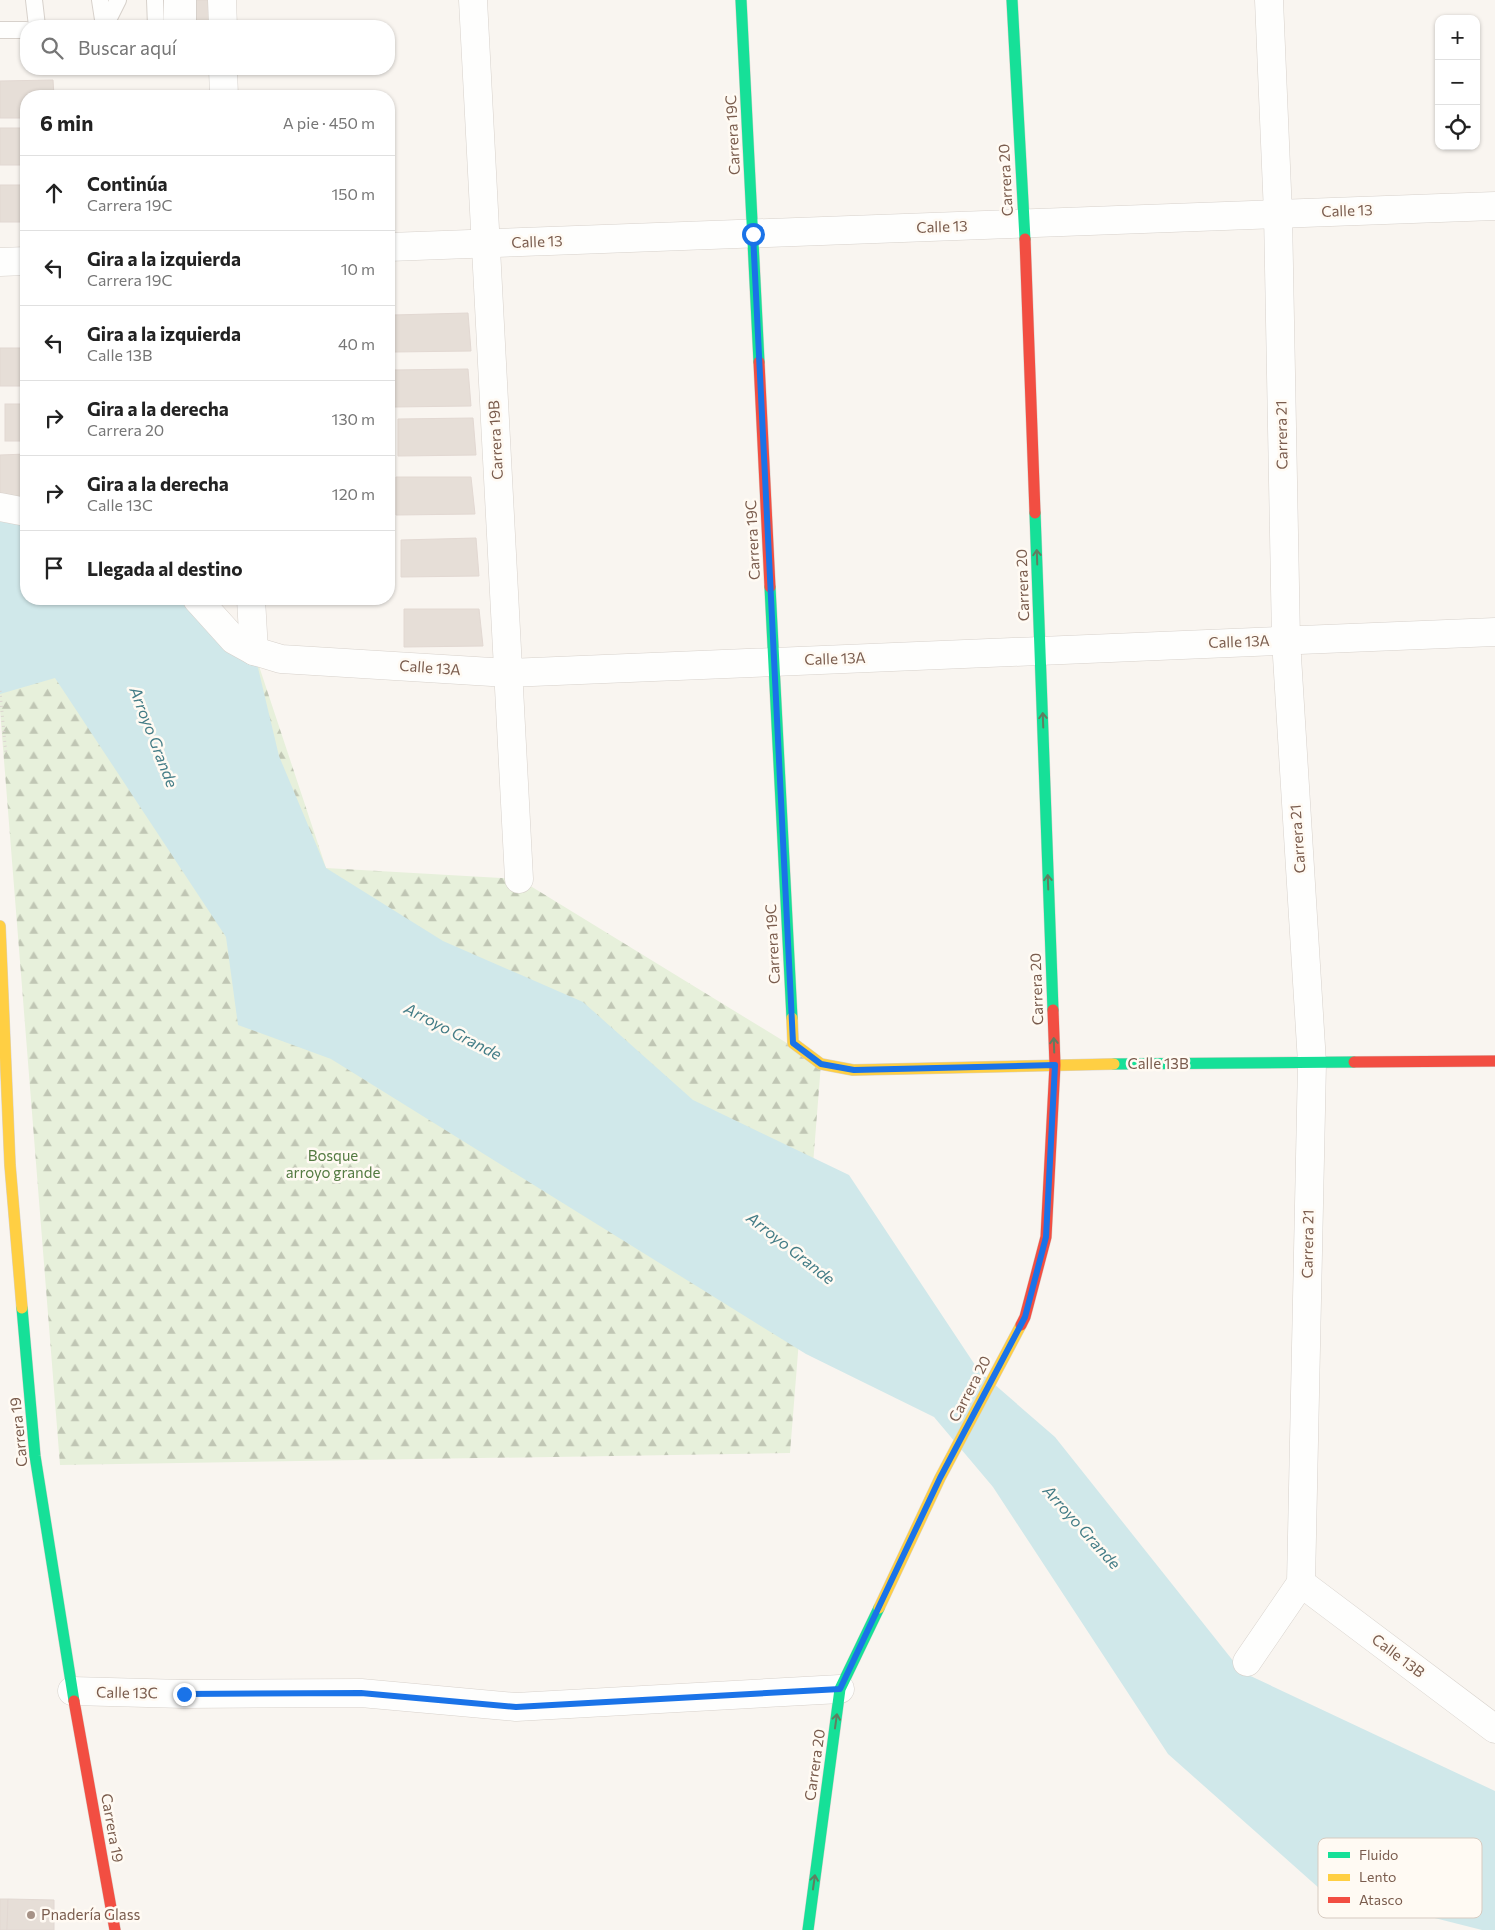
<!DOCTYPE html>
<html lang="es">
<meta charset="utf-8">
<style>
:root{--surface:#fff;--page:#f2f2f2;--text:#222;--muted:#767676;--line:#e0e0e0}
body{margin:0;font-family:Commissioner,sans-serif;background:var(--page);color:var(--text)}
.controls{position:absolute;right:15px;top:15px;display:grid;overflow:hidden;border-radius:10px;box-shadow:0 1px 4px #0004}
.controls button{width:45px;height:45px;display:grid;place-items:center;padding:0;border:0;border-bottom:1px solid var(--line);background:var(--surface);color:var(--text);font:25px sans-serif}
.stop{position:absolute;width:15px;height:15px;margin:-11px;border:4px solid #1a73e8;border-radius:50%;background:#fff}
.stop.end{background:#1a73e8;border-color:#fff;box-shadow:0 1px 5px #0008}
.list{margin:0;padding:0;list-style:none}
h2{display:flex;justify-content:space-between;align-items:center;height:65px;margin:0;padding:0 20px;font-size:21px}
h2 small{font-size:16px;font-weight:400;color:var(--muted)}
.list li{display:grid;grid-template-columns:32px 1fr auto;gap:15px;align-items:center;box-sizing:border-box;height:75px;padding:0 20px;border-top:1px solid var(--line)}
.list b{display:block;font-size:19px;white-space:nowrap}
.list p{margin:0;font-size:16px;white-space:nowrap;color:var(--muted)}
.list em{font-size:16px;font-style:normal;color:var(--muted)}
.icon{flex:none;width:28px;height:28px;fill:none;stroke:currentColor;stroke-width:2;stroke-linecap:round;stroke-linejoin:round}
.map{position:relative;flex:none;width:1495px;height:1930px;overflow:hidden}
.search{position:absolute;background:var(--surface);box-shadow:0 1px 4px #0004;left:20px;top:20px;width:375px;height:55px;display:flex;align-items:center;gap:12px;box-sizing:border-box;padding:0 18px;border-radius:20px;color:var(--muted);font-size:19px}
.panel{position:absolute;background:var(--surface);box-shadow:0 1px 4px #0004;left:20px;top:90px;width:375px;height:515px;border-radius:20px}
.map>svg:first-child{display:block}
.forest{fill:url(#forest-firs)}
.water{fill:#d0e8ea}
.building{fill:#e6ded7;stroke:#e2d8d2}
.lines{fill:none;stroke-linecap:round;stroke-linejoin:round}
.lane-casing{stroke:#d7d1cb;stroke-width:18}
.street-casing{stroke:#d7d1cb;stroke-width:29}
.fast-casing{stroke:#d9d2cb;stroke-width:12}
.slow-casing{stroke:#d9d2cb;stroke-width:12}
.jam-casing{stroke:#d9d2cb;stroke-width:12}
.path{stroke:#dcd5d0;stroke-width:3;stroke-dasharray:1 4;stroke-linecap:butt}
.lane{stroke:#fefefd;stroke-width:16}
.street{stroke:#fefefd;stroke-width:28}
.fast{stroke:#16e098;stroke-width:11}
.slow{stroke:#ffcf43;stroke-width:11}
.jam{stroke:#f24e42;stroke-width:11}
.oneway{stroke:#617d60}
.route{stroke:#1a73e8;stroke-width:6}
.poi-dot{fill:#a69286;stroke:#fffaf3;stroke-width:2}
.labels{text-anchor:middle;stroke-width:5;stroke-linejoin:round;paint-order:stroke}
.street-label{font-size:15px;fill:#7a5c4d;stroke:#fffaf3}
.park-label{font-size:15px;fill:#537a41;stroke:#fffaf3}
.poi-label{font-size:15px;fill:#7a5c4d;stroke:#fffaf3;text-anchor:start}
.water-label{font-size:16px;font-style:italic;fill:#437c86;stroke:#fffaf3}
.key{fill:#fffaf3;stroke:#d7cbc1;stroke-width:1}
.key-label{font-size:14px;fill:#7a5c4d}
</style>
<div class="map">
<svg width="1495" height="1930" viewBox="0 0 1495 1930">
<defs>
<pattern id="forest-firs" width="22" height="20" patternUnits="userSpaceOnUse" patternTransform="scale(1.25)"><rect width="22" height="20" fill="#e7f0db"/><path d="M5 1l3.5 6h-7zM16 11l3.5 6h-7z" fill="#c0c6b4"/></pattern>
</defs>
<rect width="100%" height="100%" fill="#f9f5f0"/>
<!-- forest -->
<path class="forest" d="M0 523 26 599 254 651 326 868 519 879 821 1064 790 1453 60 1465 0 710Z"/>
<!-- water -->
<path class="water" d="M0 507 26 512V599H197L254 651 279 756 326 868 443 941 583 1002 693 1100 849 1175 979 1371 1055 1437 1242 1672 1495 1791V1930H1482L1320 1889 1168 1754 993 1487 934 1417 806 1354 331 1059 238 1025 226 937 55 678 0 694Z"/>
<!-- building -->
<g class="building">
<path d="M155 0H212V26H156Z"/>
<path d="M53 80 54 96H26V118H0V81Z"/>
<rect x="0" y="128" width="26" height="37"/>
<rect x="0" y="185" width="26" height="37"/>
<path d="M468 313 471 351 393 352V315Z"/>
<rect x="0" y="348" width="26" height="38"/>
<path d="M468 369 471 406 393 407V370Z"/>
<rect x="5" y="404" width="21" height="37"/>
<path d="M473 418 476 455 398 456V419Z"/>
<path d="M26 454V499L0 495V455Z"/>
<path d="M396 477H471L475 514 396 515Z"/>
<path d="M476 538 479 576 401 577V540Z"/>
<path d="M404 609H479L483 646 404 647Z"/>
<path d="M0 1899H8L7 1930H0Z"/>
<path d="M8 1899 54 1900V1930H7Z"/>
</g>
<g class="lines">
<!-- lane casing -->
<g class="lane-casing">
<g id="lane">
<path d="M34 0 37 26"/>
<path d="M100 0 104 26"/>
<path d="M155 0 156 26"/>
<path d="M172 0V26L188 24V0"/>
<path d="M105 26 118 0"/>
<path d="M0 30H26"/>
</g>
</g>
<!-- street casing -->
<g class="street-casing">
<g id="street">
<path d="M222 0 223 26"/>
<path d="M473 0 519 879"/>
<path d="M223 69 224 96"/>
<path d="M389 247 1495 206"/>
<path d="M0 262 26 261"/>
<path d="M0 507 26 512"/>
<path d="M197 599 234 640 254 651 281 659 508 673 1495 632"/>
<path d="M251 599 254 651"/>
<path d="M1301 1583 1495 1729"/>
<path d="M1247 1662 1301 1583 1312 1063 1286 640 1278 214 1269 0"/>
<path d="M72 1691 184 1694 361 1693 516 1707 840 1689"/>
</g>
</g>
<!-- fast casing -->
<g class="fast-casing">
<g id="fast">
<path d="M741 0 759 362"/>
<path d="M1012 0 1025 239"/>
<path d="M1035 513 1053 1010"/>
<path d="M770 587 792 1018"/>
<path d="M1114 1064 1354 1062"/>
<path d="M22 1308 35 1456 74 1701"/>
<path d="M808 1930 840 1689 879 1608"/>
</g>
</g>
<!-- slow casing -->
<g class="slow-casing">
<g id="slow">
<path d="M0 926 10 1165 22 1308"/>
<path d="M792 1018 793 1043 821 1064 853 1070 1114 1064"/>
<path d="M879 1608 940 1478 1021 1325"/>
</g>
</g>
<!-- jam casing -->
<g class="jam-casing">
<g id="jam">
<path d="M1025 239 1035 513"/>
<path d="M759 362 770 587"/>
<path d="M1354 1062 1495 1061"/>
<path d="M1021 1325 1025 1317 1046 1237 1055 1065 1053 1010"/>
<path d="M74 1701 115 1930"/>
</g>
</g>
<!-- path -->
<path class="path" d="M0 691 6 754"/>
<!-- lane -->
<use href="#lane" class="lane"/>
<!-- street -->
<use href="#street" class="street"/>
<!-- fast -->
<use href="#fast" class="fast"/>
<!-- slow -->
<use href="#slow" class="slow"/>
<!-- jam -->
<use href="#jam" class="jam"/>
</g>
<!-- one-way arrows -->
<defs><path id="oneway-shaft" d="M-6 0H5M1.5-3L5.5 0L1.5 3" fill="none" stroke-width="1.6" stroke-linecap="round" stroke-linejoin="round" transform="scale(1.25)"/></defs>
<g class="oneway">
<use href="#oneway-shaft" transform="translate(1037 557) rotate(-92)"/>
<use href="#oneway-shaft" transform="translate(1043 720) rotate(-92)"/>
<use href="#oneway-shaft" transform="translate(1048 882) rotate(-92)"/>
<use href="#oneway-shaft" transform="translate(1054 1045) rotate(-92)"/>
<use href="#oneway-shaft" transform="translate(836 1721) rotate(-82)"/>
<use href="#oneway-shaft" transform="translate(814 1882) rotate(-82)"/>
</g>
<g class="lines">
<!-- route -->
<path class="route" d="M184 1694 361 1693 516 1707 840 1689 940 1478 1025 1317 1046 1237 1055 1065 854 1070 821 1064 793 1043 753 234"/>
</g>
<!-- markers -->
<circle class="poi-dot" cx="31" cy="1915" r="5"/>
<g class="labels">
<!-- street labels -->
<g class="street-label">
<text transform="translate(733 135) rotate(-93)" y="5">Carrera 19C</text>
<text transform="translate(1006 180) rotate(-93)" y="5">Carrera 20</text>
<text transform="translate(1347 211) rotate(-2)" y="5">Calle 13</text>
<text transform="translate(942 227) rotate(-2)" y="5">Calle 13</text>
<text transform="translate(537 242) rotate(-2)" y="5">Calle 13</text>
<text transform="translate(1282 435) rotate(-91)" y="5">Carrera 21</text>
<text transform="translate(496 440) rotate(-93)" y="5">Carrera 19B</text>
<text transform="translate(753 540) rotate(-93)" y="5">Carrera 19C</text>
<text transform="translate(1023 585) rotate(-92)" y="5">Carrera 20</text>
<text transform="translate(1239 642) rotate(-2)" y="5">Calle 13A</text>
<text transform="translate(835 659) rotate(-2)" y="5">Calle 13A</text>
<text transform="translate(430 668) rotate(4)" y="5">Calle 13A</text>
<text transform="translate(1298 839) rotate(-94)" y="5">Carrera 21</text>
<text transform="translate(773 944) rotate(-93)" y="5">Carrera 19C</text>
<text transform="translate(1037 989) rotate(-92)" y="5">Carrera 20</text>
<text x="1158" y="1069">Calle 13B</text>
<text transform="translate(1308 1244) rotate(-89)" y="5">Carrera 21</text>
<text transform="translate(970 1389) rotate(-62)" y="5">Carrera 20</text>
<text transform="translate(19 1432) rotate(-96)" y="5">Carrera 19</text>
<text transform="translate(1398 1656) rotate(37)" y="5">Calle 13B</text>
<text transform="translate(127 1693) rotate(1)" y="5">Calle 13C</text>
<text transform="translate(815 1765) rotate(-82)" y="5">Carrera 20</text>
<text transform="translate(112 1828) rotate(80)" y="5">Carrera 19</text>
</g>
<!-- park labels -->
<g class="park-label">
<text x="333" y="1161">Bosque<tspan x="333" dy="17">arroyo grande</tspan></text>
</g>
<!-- poi labels -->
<g class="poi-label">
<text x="41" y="1920">Pnadería Glass</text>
</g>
<!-- water labels -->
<g class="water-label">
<text transform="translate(154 737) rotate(69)" y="6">Arroyo Grande</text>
<text transform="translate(453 1031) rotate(27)" y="6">Arroyo Grande</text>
<text transform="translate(791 1248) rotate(38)" y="6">Arroyo Grande</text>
<text transform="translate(1082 1527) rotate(48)" y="6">Arroyo Grande</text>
</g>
</g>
<!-- legend -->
<rect x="1318" y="1838" width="164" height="80" rx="8" class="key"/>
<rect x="1328" y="1852" width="22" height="6" fill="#16e098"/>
<rect x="1328" y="1874" width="22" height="7" fill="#ffcf43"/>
<rect x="1328" y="1897" width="22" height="6" fill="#f24e42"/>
<g class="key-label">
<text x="1359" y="1860">Fluido</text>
<text x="1359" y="1882">Lento</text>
<text x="1359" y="1905">Atasco</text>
</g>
</svg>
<div class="controls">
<button>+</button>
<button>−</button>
<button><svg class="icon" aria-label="locate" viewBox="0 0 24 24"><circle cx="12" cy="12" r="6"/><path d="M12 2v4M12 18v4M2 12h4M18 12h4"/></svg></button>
</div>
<div class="stop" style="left:753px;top:234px"></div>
<div class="stop end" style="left:184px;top:1694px"></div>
<div class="search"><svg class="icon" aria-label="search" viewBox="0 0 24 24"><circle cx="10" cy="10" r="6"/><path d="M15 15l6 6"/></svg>Buscar aquí</div>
<section class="panel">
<h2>6 min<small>A pie · 450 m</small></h2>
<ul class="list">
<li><svg class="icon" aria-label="ahead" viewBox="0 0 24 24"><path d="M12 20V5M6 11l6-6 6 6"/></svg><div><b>Continúa</b><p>Carrera 19C</p></div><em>150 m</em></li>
<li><svg class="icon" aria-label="left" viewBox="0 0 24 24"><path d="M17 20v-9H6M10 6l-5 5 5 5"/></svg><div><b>Gira a la izquierda</b><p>Carrera 19C</p></div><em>10 m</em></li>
<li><svg class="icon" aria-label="left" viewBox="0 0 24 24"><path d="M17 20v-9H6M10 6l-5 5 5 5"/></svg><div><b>Gira a la izquierda</b><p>Calle 13B</p></div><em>40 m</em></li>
<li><svg class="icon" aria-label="right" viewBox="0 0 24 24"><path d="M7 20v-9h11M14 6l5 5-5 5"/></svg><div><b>Gira a la derecha</b><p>Carrera 20</p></div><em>130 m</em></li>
<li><svg class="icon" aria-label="right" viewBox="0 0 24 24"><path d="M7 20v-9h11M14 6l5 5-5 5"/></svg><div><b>Gira a la derecha</b><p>Calle 13C</p></div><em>120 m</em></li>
<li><svg class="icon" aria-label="arrive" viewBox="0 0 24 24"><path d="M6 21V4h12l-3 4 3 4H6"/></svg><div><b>Llegada al destino</b></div></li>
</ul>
</section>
</div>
